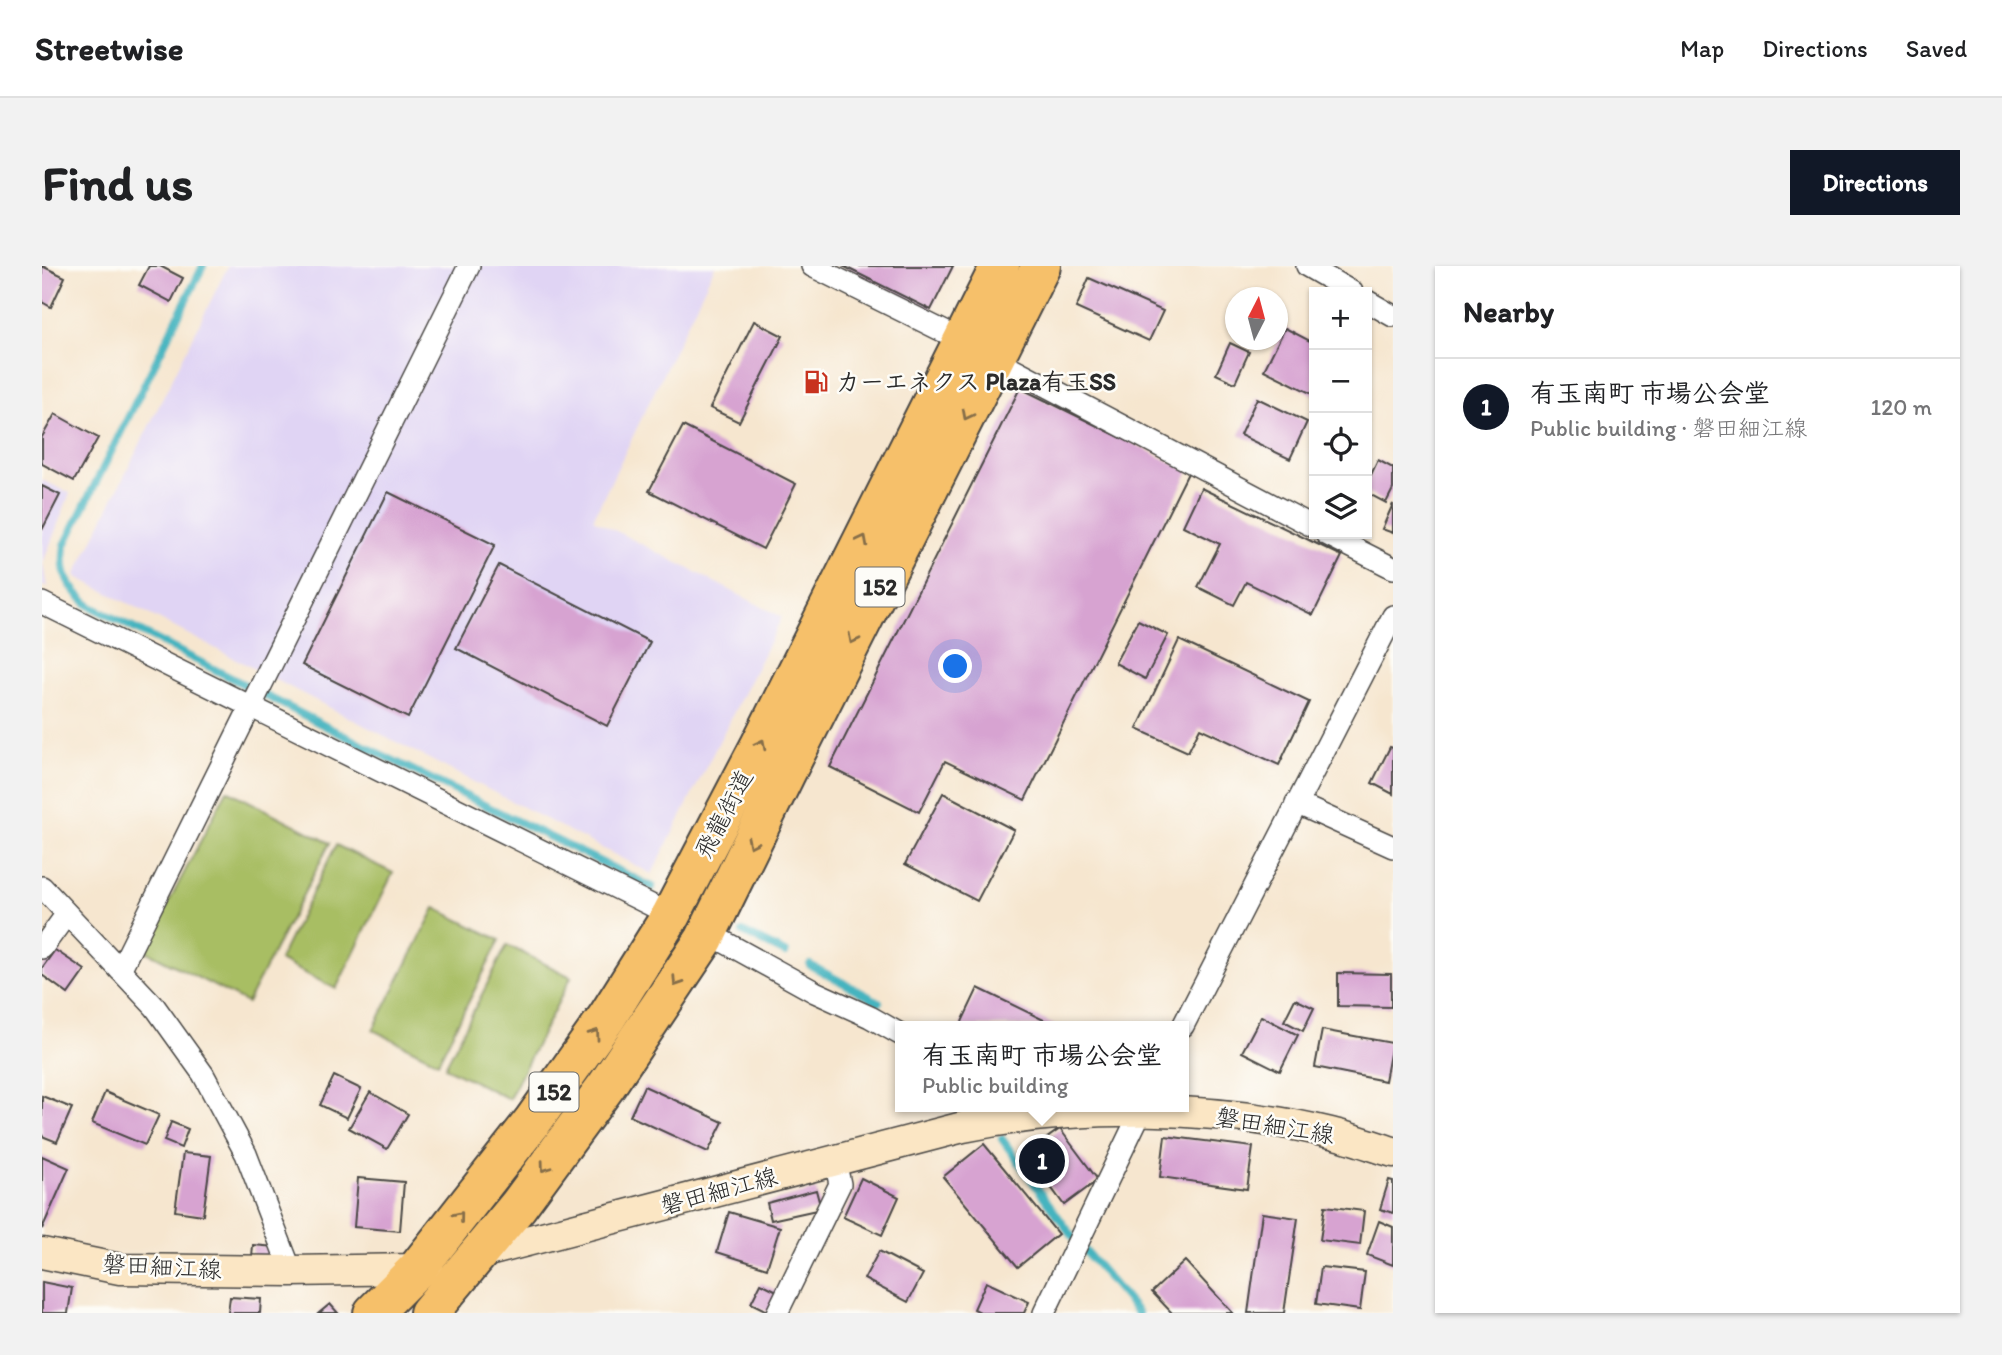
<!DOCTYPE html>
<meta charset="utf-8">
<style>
:root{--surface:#fff;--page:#f2f2f2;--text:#202124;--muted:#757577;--line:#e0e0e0;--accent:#111827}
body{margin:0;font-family:Itim,"Klee One",sans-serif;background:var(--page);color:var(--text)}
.controls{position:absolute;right:21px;top:21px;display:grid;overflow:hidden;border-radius:0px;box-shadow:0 2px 5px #0004}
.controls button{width:63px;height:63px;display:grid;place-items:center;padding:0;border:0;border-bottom:2px solid var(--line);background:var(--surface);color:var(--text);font:35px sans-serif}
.compass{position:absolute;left:1183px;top:21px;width:63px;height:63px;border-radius:50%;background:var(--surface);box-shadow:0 2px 5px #0004;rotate:6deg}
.you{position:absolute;left:914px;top:401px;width:24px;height:24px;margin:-18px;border:5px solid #fff;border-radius:50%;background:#1a73e8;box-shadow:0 0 0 10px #1a73e833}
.badge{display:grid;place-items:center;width:46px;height:46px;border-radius:50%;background:var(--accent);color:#fff;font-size:23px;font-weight:700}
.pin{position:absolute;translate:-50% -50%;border:4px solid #fff;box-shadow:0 2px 7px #0006}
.popup{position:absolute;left:853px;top:755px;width:294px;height:91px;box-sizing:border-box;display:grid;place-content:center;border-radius:0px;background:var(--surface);filter:drop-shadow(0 2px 5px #0005);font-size:23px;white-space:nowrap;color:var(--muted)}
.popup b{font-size:26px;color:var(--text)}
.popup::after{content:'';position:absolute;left:50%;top:100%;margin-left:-14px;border:14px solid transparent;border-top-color:var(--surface)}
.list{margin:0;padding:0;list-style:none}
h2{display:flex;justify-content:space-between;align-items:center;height:91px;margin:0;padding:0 28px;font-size:30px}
h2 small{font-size:23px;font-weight:400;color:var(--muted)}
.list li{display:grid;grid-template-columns:46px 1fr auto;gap:21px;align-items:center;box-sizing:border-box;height:98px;padding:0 28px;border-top:2px solid var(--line)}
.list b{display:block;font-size:26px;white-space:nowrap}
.list p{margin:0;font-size:23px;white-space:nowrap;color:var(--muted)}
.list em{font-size:23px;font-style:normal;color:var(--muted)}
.icon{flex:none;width:38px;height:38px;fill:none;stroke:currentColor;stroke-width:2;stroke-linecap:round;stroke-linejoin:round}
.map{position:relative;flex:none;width:1351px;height:1047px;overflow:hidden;border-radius:0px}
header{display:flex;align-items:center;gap:42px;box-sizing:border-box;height:98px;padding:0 35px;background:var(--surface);border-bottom:2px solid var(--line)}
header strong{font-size:33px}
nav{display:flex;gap:38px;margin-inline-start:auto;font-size:24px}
.intro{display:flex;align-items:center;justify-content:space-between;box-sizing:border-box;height:168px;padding:0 42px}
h1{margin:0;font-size:49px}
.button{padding:18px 32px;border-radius:0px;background:var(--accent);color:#fff;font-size:24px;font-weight:700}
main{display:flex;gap:42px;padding:0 42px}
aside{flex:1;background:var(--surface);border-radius:0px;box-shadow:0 2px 5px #0004}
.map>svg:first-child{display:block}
.built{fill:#e0d4f4}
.green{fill:#a8be63;stroke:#6a7447;stroke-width:2}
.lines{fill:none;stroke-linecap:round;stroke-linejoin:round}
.stream{stroke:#45b4bf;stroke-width:8}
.building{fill:#d7a3d1}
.street-casing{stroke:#494744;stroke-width:24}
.secondary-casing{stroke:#494744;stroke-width:33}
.highway-casing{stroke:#494744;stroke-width:42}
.street{stroke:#fff;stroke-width:21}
.secondary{stroke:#fbe6c4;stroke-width:30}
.highway{stroke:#f6c06b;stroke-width:38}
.oneway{stroke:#866e48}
.labels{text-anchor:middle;stroke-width:5;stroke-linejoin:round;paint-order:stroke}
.shield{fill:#fdfcf7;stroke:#6a6a68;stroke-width:2}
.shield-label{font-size:23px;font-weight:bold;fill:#2b2b2b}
.poi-label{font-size:24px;font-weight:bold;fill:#2b2b2b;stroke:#fdfcf7;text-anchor:start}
.street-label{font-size:24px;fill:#2b2b2b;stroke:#fdfcf7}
</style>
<header>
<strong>Streetwise</strong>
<nav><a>Map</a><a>Directions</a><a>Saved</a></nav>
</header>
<div class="intro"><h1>Find us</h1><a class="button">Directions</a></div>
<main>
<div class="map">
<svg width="1351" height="1047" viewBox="0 0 1351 1047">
<rect width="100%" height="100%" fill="#fdfcf7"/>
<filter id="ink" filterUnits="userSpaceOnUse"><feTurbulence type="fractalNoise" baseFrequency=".0143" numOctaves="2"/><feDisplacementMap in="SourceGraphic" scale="14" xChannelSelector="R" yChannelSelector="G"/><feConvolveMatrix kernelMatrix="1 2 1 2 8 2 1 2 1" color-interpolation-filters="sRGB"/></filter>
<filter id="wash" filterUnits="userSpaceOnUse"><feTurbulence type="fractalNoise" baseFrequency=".00686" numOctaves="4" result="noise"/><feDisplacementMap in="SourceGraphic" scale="28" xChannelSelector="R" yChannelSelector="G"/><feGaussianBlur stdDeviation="1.57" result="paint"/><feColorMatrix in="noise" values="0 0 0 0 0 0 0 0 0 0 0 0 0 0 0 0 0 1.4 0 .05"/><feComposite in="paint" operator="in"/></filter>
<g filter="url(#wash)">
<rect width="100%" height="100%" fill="#f6e6cf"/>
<!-- built -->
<g class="built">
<path d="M186 0H673L551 253 740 351 610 608 33 310Z"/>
<path d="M0 214 28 227 1 297 5 322 0 319Z"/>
</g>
<!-- green -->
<g class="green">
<path d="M185 524 288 577 205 737 102 684Z"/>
<path d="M294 579 351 607 294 723 237 694Z"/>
<path d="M393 642 458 674 396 796 331 764Z"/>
<path d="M465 679 529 711 467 833 403 801Z"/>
</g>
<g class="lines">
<!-- stream -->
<g class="stream">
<path d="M161 0 23 279C18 309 26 320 48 340L348 493 610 621"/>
<path d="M701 666 743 687"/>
<path d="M768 699 837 736"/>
<path d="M960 873 1028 967 1096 1047"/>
</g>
</g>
<g id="blocks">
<!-- building -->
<g class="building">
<path d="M0 0 23 11 9 41 0 36Z"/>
<path d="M107 0H118L141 12 129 36 97 19Z"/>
<path d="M801 0H911L889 44Z"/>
<path d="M1047 12 1121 45 1107 75 1034 42Z"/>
<path d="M712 55 741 70 697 156 668 142Z"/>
<path d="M1243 62 1272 77V129L1222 104Z"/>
<path d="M1188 77 1207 86 1193 117 1174 108Z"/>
<path d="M978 122 1147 205 983 534 903 495 877 546 788 501Z"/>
<path d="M1215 132 1265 156 1248 193 1198 169Z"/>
<path d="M13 148 56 172 32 215 0 198V171Z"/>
<path d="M641 160 754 218 721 283 607 225Z"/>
<path d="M1336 194 1351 202V223L1344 237 1325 227V217Z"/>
<path d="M0 220 18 229 0 264Z"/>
<path d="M1159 222 1300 290 1271 349 1204 316 1192 339 1156 321 1178 278 1141 260Z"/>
<path d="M346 226 453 279 366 452 260 399Z"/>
<path d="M1351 238V267L1340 263Z"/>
<path d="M457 299 608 376 565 460 414 382Z"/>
<path d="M1096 354 1126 369 1103 413 1073 397Z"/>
<path d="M1137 374 1267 436 1237 499 1158 462 1146 486 1095 463Z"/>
<path d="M1348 481 1351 482V528L1330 517Z"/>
<path d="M901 527 972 564 935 635 863 598Z"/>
<path d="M13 684 43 704 26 728 0 709V702Z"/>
<path d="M1296 707 1349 708V741L1296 740Z"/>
<path d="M936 722 1014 760H918Z"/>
<path d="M1253 733 1272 742 1261 765 1242 755Z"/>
<path d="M1219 750 1256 769 1238 805 1200 786Z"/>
<path d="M1280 764 1350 777 1343 815 1273 801Z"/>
<path d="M292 810 319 823 305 852 278 839Z"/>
<path d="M602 820 681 856 666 886 588 850Z"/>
<path d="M63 826 117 849 103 879 50 857Z"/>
<path d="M328 826 366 848 345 883 307 862Z"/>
<path d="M0 830 30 842 15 876 0 870Z"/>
<path d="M129 856 146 863 139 882 122 875Z"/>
<path d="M1018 863 1056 914 1022 939 984 887Z"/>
<path d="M1123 870 1211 881 1205 923 1118 911Z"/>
<path d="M942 878 1016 968 976 1001 901 911Z"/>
<path d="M141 887 169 890 161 949 133 945Z"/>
<path d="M0 890 27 902 0 963Z"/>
<path d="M316 912 362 916 358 965 312 961Z"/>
<path d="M819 912 857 931 840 969 801 951Z"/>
<path d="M1347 914 1351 915V947L1338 943Z"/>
<path d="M774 924 779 943 729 954 725 937Z"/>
<path d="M1283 940 1322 945 1318 979 1278 974Z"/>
<path d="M687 946 738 961 725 1002 675 986Z"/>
<path d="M1220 947 1256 952 1242 1047H1206Z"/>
<path d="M1337 955 1351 961V999L1325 989Z"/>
<path d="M211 979 233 981V992L210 991Z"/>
<path d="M837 985 881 1008 866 1036 822 1013Z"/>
<path d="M1143 995 1191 1047H1130L1110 1026Z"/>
<path d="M1279 1001 1323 1006 1318 1044 1274 1038Z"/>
<path d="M0 1016 30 1022 26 1047H0Z"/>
<path d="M944 1016 987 1036 982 1047H940L932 1043Z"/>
<path d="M719 1017 739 1027 729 1047 709 1037Z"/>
<path d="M188 1031 219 1033 218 1047H186Z"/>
<path d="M288 1038 296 1047H277Z"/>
</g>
</g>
</g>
<g filter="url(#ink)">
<use href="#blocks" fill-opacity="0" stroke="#494744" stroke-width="2"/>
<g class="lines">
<!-- street casing -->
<g class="street-casing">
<g id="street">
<path d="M770 0 921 75"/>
<path d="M1265 0 1310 26"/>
<path d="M1325 35 1351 50"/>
<path d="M953 93 1272 261"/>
<path d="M1284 268 1351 302"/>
<path d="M0 337 629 649"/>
<path d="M1254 537 1351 581"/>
<path d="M0 621 113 741 161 808 204 888 249 1005"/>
<path d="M666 667 773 726 828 751 858 768"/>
<path d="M0 682 24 649"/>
<path d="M78 704 427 0"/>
<path d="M1141 760 1351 350"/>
<path d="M735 1047 798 918 793 895"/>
<path d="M1002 1047 1101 841"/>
</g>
</g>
<!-- secondary casing -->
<g class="secondary-casing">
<g id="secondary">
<path d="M0 987 78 1003 249 1005 375 1003 386 1000"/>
<path d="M431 989 921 861C1036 838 1176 839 1289 867 1310 872 1331 880 1351 886"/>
</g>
</g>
<!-- highway casing -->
<g class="highway-casing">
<g id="highway">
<path d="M331 1047 375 1003 491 855 565 751 629 649 718 479 958 0"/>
<path d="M387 1047 476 940 565 819 662 674 744 507 999 0"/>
</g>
</g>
<!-- street -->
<use href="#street" class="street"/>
<!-- secondary -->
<use href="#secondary" class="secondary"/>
<!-- highway -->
<use href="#highway" class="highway"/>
</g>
<!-- one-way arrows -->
<defs><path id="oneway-chevron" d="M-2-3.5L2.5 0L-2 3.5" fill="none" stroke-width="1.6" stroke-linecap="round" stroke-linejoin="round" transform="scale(1.75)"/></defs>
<g class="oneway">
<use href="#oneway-chevron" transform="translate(925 149) rotate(117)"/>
<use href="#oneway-chevron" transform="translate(821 274) rotate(-63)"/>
<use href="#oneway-chevron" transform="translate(811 373) rotate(117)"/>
<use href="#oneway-chevron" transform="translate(719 478) rotate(-63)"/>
<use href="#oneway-chevron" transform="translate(710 577) rotate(116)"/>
<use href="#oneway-chevron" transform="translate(635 716) rotate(123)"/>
<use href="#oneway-chevron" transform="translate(553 768) rotate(-55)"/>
<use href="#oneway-chevron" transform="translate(503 901) rotate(126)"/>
<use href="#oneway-chevron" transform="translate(417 950) rotate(-51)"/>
</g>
</g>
<!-- icons -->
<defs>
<g id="fuel-bare" transform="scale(1.89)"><path d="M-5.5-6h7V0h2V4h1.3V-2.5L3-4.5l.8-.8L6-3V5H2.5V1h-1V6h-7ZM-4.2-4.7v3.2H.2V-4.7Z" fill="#c8321e" stroke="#fdfcf7" stroke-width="2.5" paint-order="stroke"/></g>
</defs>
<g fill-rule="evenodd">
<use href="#fuel-bare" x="774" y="116"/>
</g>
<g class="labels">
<!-- shield labels -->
<g class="shield">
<rect x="813.5" y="301.5" width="49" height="39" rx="5"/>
<rect x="487.5" y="806.5" width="49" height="39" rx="5"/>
</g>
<g class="shield-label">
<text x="838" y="329">152</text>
<text x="512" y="834">152</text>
</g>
<!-- poi labels -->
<g class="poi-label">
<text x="794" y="124">カーエネクス Plaza有玉SS</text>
</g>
<!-- street labels -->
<g class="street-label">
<text transform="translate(682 548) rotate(-62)" y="8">飛龍街道</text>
<text transform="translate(1233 860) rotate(9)" y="8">磐田細江線</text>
<text transform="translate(677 925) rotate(-15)" y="8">磐田細江線</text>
<text transform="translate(120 1001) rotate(3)" y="8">磐田細江線</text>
</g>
</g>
</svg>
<div class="controls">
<button>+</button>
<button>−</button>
<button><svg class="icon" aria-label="locate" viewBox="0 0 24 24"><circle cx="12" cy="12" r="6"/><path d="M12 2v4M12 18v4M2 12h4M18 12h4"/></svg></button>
<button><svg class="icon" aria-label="layers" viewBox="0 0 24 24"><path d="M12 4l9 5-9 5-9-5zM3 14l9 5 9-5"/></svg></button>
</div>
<svg class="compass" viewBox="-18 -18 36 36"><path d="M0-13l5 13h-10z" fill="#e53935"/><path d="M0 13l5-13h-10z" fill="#757577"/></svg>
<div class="you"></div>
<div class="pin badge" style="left:1000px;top:895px">1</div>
<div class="popup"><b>有玉南町 市場公会堂</b>Public building</div>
</div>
<aside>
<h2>Nearby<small></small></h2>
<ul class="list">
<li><span class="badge">1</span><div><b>有玉南町 市場公会堂</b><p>Public building · 磐田細江線</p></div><em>120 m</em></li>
</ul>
</aside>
</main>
